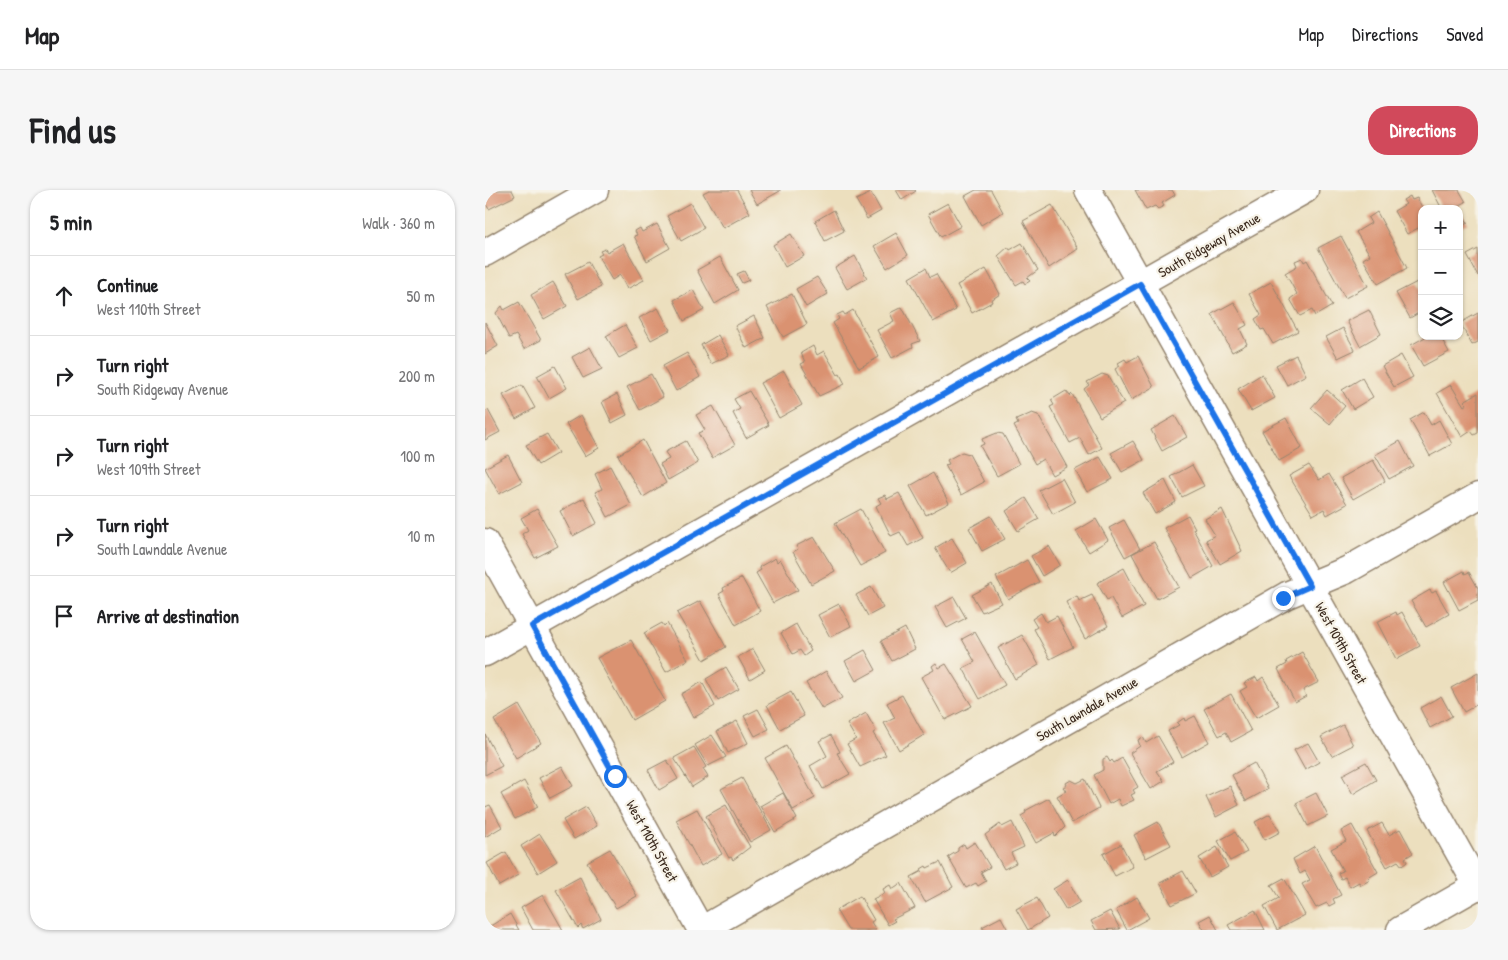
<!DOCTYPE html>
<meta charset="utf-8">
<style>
:root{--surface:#fff;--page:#f6f6f6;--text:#202124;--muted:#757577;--line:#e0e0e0;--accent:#d1495b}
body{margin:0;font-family:"Patrick Hand",sans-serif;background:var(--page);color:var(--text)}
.controls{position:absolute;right:15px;top:15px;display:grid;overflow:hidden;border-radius:10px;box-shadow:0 1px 4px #0004}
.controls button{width:45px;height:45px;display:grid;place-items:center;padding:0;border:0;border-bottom:1px solid var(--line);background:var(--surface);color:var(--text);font:25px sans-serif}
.stop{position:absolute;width:15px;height:15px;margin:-11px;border:4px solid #1a73e8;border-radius:50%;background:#fff}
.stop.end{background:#1a73e8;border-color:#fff;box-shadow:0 1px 5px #0008}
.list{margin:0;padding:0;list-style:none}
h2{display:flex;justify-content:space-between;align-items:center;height:65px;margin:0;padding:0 20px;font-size:21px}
h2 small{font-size:16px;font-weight:400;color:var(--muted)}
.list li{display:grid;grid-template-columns:32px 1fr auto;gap:15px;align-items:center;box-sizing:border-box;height:80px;padding:0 20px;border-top:1px solid var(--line)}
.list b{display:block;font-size:19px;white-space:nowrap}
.list p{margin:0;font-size:16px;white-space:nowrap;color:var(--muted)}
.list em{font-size:16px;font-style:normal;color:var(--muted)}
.icon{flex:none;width:28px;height:28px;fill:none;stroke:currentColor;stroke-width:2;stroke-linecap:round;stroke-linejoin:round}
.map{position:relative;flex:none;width:993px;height:740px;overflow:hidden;border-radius:20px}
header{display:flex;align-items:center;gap:30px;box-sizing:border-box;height:70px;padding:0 25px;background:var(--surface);border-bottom:1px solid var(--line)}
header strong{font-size:24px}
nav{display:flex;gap:28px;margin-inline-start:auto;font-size:18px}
.intro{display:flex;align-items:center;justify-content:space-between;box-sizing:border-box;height:120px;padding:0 30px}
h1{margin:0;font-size:35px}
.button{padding:12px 22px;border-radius:20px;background:var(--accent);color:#fff;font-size:18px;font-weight:700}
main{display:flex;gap:30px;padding:0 30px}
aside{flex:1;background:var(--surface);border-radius:20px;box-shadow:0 1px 4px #0004}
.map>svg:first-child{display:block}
.building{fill:#da9271}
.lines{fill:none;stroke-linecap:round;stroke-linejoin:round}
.street-casing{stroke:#94846e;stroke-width:29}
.street{stroke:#fff;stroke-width:26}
.route{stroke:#1a73e8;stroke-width:6}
.labels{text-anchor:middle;stroke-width:4.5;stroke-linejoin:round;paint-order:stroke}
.street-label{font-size:14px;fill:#3b2a1e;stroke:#f7f3e8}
</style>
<header>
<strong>Map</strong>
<nav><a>Map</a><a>Directions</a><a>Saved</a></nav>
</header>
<div class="intro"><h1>Find us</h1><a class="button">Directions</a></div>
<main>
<aside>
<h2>5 min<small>Walk · 360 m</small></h2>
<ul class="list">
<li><svg class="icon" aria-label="ahead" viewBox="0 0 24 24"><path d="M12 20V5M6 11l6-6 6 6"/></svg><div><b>Continue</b><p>West 110th Street</p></div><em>50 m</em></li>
<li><svg class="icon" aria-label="right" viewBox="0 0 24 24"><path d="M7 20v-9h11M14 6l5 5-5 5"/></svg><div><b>Turn right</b><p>South Ridgeway Avenue</p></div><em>200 m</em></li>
<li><svg class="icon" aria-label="right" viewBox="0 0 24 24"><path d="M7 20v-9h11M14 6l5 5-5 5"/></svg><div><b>Turn right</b><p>West 109th Street</p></div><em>100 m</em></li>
<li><svg class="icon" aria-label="right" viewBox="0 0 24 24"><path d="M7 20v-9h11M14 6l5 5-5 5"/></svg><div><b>Turn right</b><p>South Lawndale Avenue</p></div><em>10 m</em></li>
<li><svg class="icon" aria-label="arrive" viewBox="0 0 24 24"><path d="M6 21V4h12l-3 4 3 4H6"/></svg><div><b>Arrive at destination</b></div></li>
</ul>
</aside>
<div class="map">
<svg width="993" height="740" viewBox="0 0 993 740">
<rect width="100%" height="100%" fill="#f7f3e8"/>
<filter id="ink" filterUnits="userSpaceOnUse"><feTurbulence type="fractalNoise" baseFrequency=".02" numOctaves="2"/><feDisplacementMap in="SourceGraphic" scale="10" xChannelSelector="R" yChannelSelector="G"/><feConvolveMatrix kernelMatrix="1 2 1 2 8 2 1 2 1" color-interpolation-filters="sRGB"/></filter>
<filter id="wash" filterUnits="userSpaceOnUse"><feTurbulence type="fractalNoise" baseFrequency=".0096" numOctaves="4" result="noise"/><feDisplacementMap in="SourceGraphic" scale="20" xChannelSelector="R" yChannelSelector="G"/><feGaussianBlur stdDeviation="1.12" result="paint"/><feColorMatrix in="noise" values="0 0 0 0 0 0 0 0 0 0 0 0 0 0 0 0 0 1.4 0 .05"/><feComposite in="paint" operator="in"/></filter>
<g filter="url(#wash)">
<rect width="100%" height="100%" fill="#ecdfbe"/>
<g id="blocks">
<!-- building -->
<g class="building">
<path d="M0 0H27L30 6 4 19 0 13Z"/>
<path d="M224 0H252L265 23 238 38 218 3Z"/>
<path d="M264 0H295V1L272 14Z"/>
<path d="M411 0H430L431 1 417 10Z"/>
<path d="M491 0H506L518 22 496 35 480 6Z"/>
<path d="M650 0H687L690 5 677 13 679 16 673 19 670 16 661 20Z"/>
<path d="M947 0H974L981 12 973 16 983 33 974 37V19H957Z"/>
<path d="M386 3 396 21 382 29 371 10Z"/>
<path d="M925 6 927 10 932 8 938 19 937 36 922 44 909 21 921 14 918 10Z"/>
<path d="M205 13 219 38 196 51 182 26Z"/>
<path d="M463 13 476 36 456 47 443 24Z"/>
<path d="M567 15 593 59 564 78 538 31Z"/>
<path d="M349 20 359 41 340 51 330 31Z"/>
<path d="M892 22 922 78 893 94 878 69 885 65 871 42 886 33 883 28Z"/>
<path d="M172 34 185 58 162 71 149 46 152 45 150 41 155 38 157 42Z"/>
<path d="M411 43 423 65 402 78 389 56Z"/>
<path d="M306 44 319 66 300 77 288 55Z"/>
<path d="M856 46 883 96 860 108 833 58Z"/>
<path d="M138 53 159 90 142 99 135 85 127 90 113 66 117 64 115 61 120 59 122 62Z"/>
<path d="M537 53 553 80 542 88 545 91 540 94 538 91 531 95 513 66 523 57 525 60Z"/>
<path d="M993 59V86L982 65Z"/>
<path d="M370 66 382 88 362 99 350 78Z"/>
<path d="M235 67 253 100 230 114 212 80Z"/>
<path d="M817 68 819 72 822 70 847 116 830 126 827 120 815 126 805 109 812 104 800 83 812 76 810 71Z"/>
<path d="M103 72 116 97 93 109 80 84Z"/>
<path d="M441 78 445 87 451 84 471 120 448 132 424 88Z"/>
<path d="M501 79 515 104 506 110 507 112 487 123 472 95Z"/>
<path d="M259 81 264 90 257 93 252 84Z"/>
<path d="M332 87 343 104 321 117 311 99Z"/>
<path d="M68 92 82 116 59 129 46 105Z"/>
<path d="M786 92 813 141 788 154 779 139 776 140 770 129 776 125 764 104Z"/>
<path d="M932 92 937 101V121L925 128 911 103Z"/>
<path d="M208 100 219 120 199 131 189 110Z"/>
<path d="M307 104 322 134 298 147 282 117Z"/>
<path d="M34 112 56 150 39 159 31 145 24 148 11 123 17 116 19 120Z"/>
<path d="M749 112 762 135 755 139 762 154 747 162 727 124Z"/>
<path d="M417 117 435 151 427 154 428 157 407 168 392 140 409 131 405 123Z"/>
<path d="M173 118 185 140 166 150 154 128Z"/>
<path d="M368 120 394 167 374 178 348 133 354 129 352 125 358 122 360 125Z"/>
<path d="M884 120 896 144 875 156 862 131Z"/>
<path d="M993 123V152L987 155 975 133Z"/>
<path d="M269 126 280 148 261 158 250 136Z"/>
<path d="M0 132 13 156 0 164Z"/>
<path d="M140 135 153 158 134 168 121 146Z"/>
<path d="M858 138 870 160 853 168 841 147Z"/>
<path d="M233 145 244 165 226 174 216 155Z"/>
<path d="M942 146H955L964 162 938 176 926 155Z"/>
<path d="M328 156 332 165 339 161 353 185 355 184 360 194 334 206 316 174 320 172 316 163Z"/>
<path d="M105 157 117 179 98 188 87 167Z"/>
<path d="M202 163 215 187 191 201 178 176Z"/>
<path d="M811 165 821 185 802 195 791 175Z"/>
<path d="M916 165 928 187 909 197 897 176Z"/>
<path d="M653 166 669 197 646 210 630 179 635 176 633 173 640 169 642 172Z"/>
<path d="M70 176 82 198 64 208 52 186Z"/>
<path d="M299 181 317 215 294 228 275 193Z"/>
<path d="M166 184 178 207 155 220 142 197Z"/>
<path d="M617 184 623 186 639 213 615 227 599 199 604 195 602 192Z"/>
<path d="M777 184 790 208 766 221 753 199Z"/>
<path d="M877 188 888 207 868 219 857 200Z"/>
<path d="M37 195 50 218 31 229 18 205Z"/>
<path d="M966 195 979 216 982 214 979 211 993 203V243L989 245 986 241 977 247 952 203Z"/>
<path d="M842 200 860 216 845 234 826 218Z"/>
<path d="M264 201 284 235 261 248 248 223 255 219 249 209Z"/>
<path d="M581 201 585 206 587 204 617 258 604 265 595 248 585 253 565 217 569 215 566 210Z"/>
<path d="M132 204 142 225 127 233 117 212Z"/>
<path d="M228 216 250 255 227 268 213 243 220 240 211 225Z"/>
<path d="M3 220 15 242 0 250V222Z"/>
<path d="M939 222 946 235 954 230 967 254 945 266 925 230Z"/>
<path d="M547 223 553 225 582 277 567 285 558 269 550 274 529 236 533 234 531 230Z"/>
<path d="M96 225 114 258 100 266 81 234Z"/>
<path d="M690 226 702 247 677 261 666 240Z"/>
<path d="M801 228 817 258 794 271 777 241Z"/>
<path d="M512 243 518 244 534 274 512 286 495 256 499 254 497 249Z"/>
<path d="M62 244 73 263 53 275 41 255Z"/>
<path d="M158 250 181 293 158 307 133 265Z"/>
<path d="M201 251 213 273 183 290 175 274 184 269 180 262Z"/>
<path d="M648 251 659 270 637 282 626 263Z"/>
<path d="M915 251 928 276 904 289 890 265Z"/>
<path d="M477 262 484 264 499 292 476 305 460 275 464 274 462 270Z"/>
<path d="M23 265 37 292 14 304 0 278Z"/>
<path d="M615 267 628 289 602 302 590 280Z"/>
<path d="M888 270 900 291 868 309 856 288Z"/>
<path d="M707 275 719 296 697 307 686 287Z"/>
<path d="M824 275 834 290 844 284 862 314 842 325 839 319 828 325 804 286Z"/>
<path d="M125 276 146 315 123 327 110 302 117 299 110 284Z"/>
<path d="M448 283 464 313 441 325 425 296Z"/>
<path d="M577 288 590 312 568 324 554 300Z"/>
<path d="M680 290 691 312 670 324 658 303Z"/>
<path d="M414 303 438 348 423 356 415 342 406 346 391 316 396 313 393 308 400 305 402 309Z"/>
<path d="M99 308 112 333 88 346 75 321Z"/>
<path d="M541 308 554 329 533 341 521 321Z"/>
<path d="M52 319 73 356 50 368 37 344 43 340 36 328Z"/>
<path d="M376 319 400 363 375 376 350 333Z"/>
<path d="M737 319 757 361 735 374 721 350 730 345 720 329Z"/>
<path d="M703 325 710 338 708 339 728 376 707 388 679 338Z"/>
<path d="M506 326 520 349 497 361 484 338Z"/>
<path d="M611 329 623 350 604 362 591 341Z"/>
<path d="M639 330 655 359 640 367 624 338Z"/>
<path d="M329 347 350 381 326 394 308 362 313 359 311 356Z"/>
<path d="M467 348 482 373 465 383 450 358Z"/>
<path d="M669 352 694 397 672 409 647 364Z"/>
<path d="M564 356 575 375 557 386 546 366Z"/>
<path d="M290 368 292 372 295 369 313 400 288 413 271 383 276 380 274 377Z"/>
<path d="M542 370 554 392 523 409 511 387Z"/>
<path d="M639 378 659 416 637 428 626 408 622 410 612 393Z"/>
<path d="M979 381 980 384 984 382 993 398V410L974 420 959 392Z"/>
<path d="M257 388 275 421 251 435 234 404 239 401 238 398Z"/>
<path d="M507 394 517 413 497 422 487 405Z"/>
<path d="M386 397 398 418 383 426 371 405Z"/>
<path d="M945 400 947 403 951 401 964 424 941 437 926 411Z"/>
<path d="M607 405 623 436 600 449 581 412 592 406 594 411Z"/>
<path d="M469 407 481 428 462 438 450 417Z"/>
<path d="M215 411 241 457 219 470 192 423Z"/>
<path d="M354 414 366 436 345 447 333 425Z"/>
<path d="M911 422 912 425 917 422 935 456 911 469 892 432Z"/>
<path d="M556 423 561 432 572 426 588 457 565 469 549 439 552 437 547 429Z"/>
<path d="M177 433 179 436 182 433 203 470 181 482 159 443Z"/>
<path d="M311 434 326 461 319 466 315 460 308 464 296 443Z"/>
<path d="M420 438 430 459 407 471 396 451Z"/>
<path d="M490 442 520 495 495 509 478 478 490 472 477 449Z"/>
<path d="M537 445 554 475 530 489 513 458Z"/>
<path d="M146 450 180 511 147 530 112 468Z"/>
<path d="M268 459 280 480 265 489 253 467Z"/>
<path d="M380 460 391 480 371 491 360 471Z"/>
<path d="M817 462 834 492 818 500 821 506 810 512 793 479 802 474 801 471Z"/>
<path d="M451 473 454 478 461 474 487 516 460 530 436 487 449 480 447 476Z"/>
<path d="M241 477 254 499 233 511 221 489Z"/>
<path d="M341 481 357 508 337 519 321 493Z"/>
<path d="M993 483V514L979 522 966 498Z"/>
<path d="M771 487 773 491 778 487 794 515 771 528 755 501 762 497 759 493Z"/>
<path d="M217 492 230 516 208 528 196 504Z"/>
<path d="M306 502 319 526 295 539 282 515Z"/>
<path d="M746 504 766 541 746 552 741 542 734 546 719 519Z"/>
<path d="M417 505 439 545 414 560 399 533 410 528 402 513Z"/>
<path d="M956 506 967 526 945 538 935 518Z"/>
<path d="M34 515 56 553 31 568 9 530Z"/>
<path d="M273 519 284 539 270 546 259 526Z"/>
<path d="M381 523 391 541 388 543 401 565 375 577 362 554 371 549 362 534Z"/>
<path d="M710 526 724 552 697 567 683 541 694 535 692 533 699 528 700 531Z"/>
<path d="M252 531 263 553 243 563 232 541Z"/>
<path d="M858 535 868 555 847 566 836 547Z"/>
<path d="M0 544 17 576 0 585Z"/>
<path d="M227 545 241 567 223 576 210 555Z"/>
<path d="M346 545 355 562 352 563 365 584 338 599 325 576 342 566 334 551Z"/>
<path d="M673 546 688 572 672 581 679 591 666 599 645 563 655 556 653 550 658 547 661 553Z"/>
<path d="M823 553 834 572 820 580 809 560Z"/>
<path d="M301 556 330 608 308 620 280 568Z"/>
<path d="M209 557 221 577 218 579 223 587 207 597 189 568Z"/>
<path d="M622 567 625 572 627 570 629 573 637 568 653 597 648 600 650 603 646 605 649 610 636 616 633 609 624 614 609 585 618 580V569Z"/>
<path d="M182 570 193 589 174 600 163 580Z"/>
<path d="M881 572 891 590 868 604 857 585Z"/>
<path d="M769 573 783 599 761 611 747 585Z"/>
<path d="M77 576 88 596 65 608 54 588Z"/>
<path d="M257 588 286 640 265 652 236 599Z"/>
<path d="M600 589 614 618 587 633 572 606 581 601 578 597 582 595 581 593 586 590 592 593Z"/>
<path d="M39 591 53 617 30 629 16 604Z"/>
<path d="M745 596 754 615 731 627 721 607Z"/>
<path d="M298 603 312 629 290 642 275 616Z"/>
<path d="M831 603 843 626 823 636 811 613Z"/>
<path d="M564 608 580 637 570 647 569 643 551 653 536 626 541 623 540 621Z"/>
<path d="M5 615 17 637 0 647V617Z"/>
<path d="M241 615 265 657 248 670 246 667 244 668 221 626Z"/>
<path d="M101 617 112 636 89 649 78 630Z"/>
<path d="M212 619 237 664 216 676 191 630Z"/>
<path d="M785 624 795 642 780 650 770 632Z"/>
<path d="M527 632 539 657 526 663 531 673 519 679 500 645 515 634 517 637Z"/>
<path d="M673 632 686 655 661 668 649 645Z"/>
<path d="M897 633 904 645 915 639 928 663 920 668 922 672 917 676 913 671 902 677 882 641Z"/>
<path d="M867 635 893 682 883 688 885 690 876 695 874 692 865 697 860 687 856 689 853 683 858 681 846 659 861 651 856 641Z"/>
<path d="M750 642 762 662 745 671 733 651Z"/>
<path d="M55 644 72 671 53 683 36 656Z"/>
<path d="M490 652 505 677 496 682 501 691 493 696 491 693 481 698 463 667 473 661V658L479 654 481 658Z"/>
<path d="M636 654 648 677 630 686 618 664Z"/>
<path d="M830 656 856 705 848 709 850 713 844 716 842 713 831 718 817 694 825 690 820 681 815 684 808 669Z"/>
<path d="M732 657 743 677 725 687 714 668Z"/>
<path d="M125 659 152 706 131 718 102 672Z"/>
<path d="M21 662 33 685 14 696 2 673Z"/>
<path d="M455 672 468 697 440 712 426 687 437 681 436 679 441 676 442 678Z"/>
<path d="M698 681 711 703 687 715 675 693Z"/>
<path d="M95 687 116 729 98 739 96 735 93 738 71 700Z"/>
<path d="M799 688 820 725 792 740 779 716 794 708 786 695Z"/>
<path d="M583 690 595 712 581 720 568 699Z"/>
<path d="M416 693 430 718 408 729 410 731 403 735 388 709 400 703 398 699 405 695 407 699Z"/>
<path d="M58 705 78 740H48L36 718Z"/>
<path d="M375 706 389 730 386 732 391 740H363L351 720Z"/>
<path d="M652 707 664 728 642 740 631 720Z"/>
<path d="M552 708 563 728 543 740 531 719Z"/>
<path d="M770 720 780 740H746L743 735Z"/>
<path d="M625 721 635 739 611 740 606 731Z"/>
<path d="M25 724 34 740H3L2 738Z"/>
<path d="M725 725 733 740H719L714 731Z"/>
<path d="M516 727 523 740H499L497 737Z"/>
</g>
</g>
</g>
<g filter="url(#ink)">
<use href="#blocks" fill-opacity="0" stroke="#94846e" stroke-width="1"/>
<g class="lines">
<!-- street casing -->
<g class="street-casing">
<g id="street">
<path d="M603 0 993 697"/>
<path d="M0 63 110 0"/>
<path d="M0 352 216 740"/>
<path d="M0 463 820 0"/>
<path d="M216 740 802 405 862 380 993 306"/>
<path d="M915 740 992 696"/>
</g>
</g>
<!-- street -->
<use href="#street" class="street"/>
</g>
</g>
<g class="lines" filter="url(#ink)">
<!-- route -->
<path class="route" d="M130 586 47 436 655 94 825 396 798 408"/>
</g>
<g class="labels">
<!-- street labels -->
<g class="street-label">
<text transform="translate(724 55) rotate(-30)" y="5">South Ridgeway Avenue</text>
<text transform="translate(856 453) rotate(61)" y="5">West 109th Street</text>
<text transform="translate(602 519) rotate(-30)" y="5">South Lawndale Avenue</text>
<text transform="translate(167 651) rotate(61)" y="5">West 110th Street</text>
</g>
</g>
</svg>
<div class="controls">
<button>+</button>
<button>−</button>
<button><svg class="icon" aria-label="layers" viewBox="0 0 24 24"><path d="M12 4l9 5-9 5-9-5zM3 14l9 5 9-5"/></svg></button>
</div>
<div class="stop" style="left:130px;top:586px"></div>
<div class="stop end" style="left:798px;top:408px"></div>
</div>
</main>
